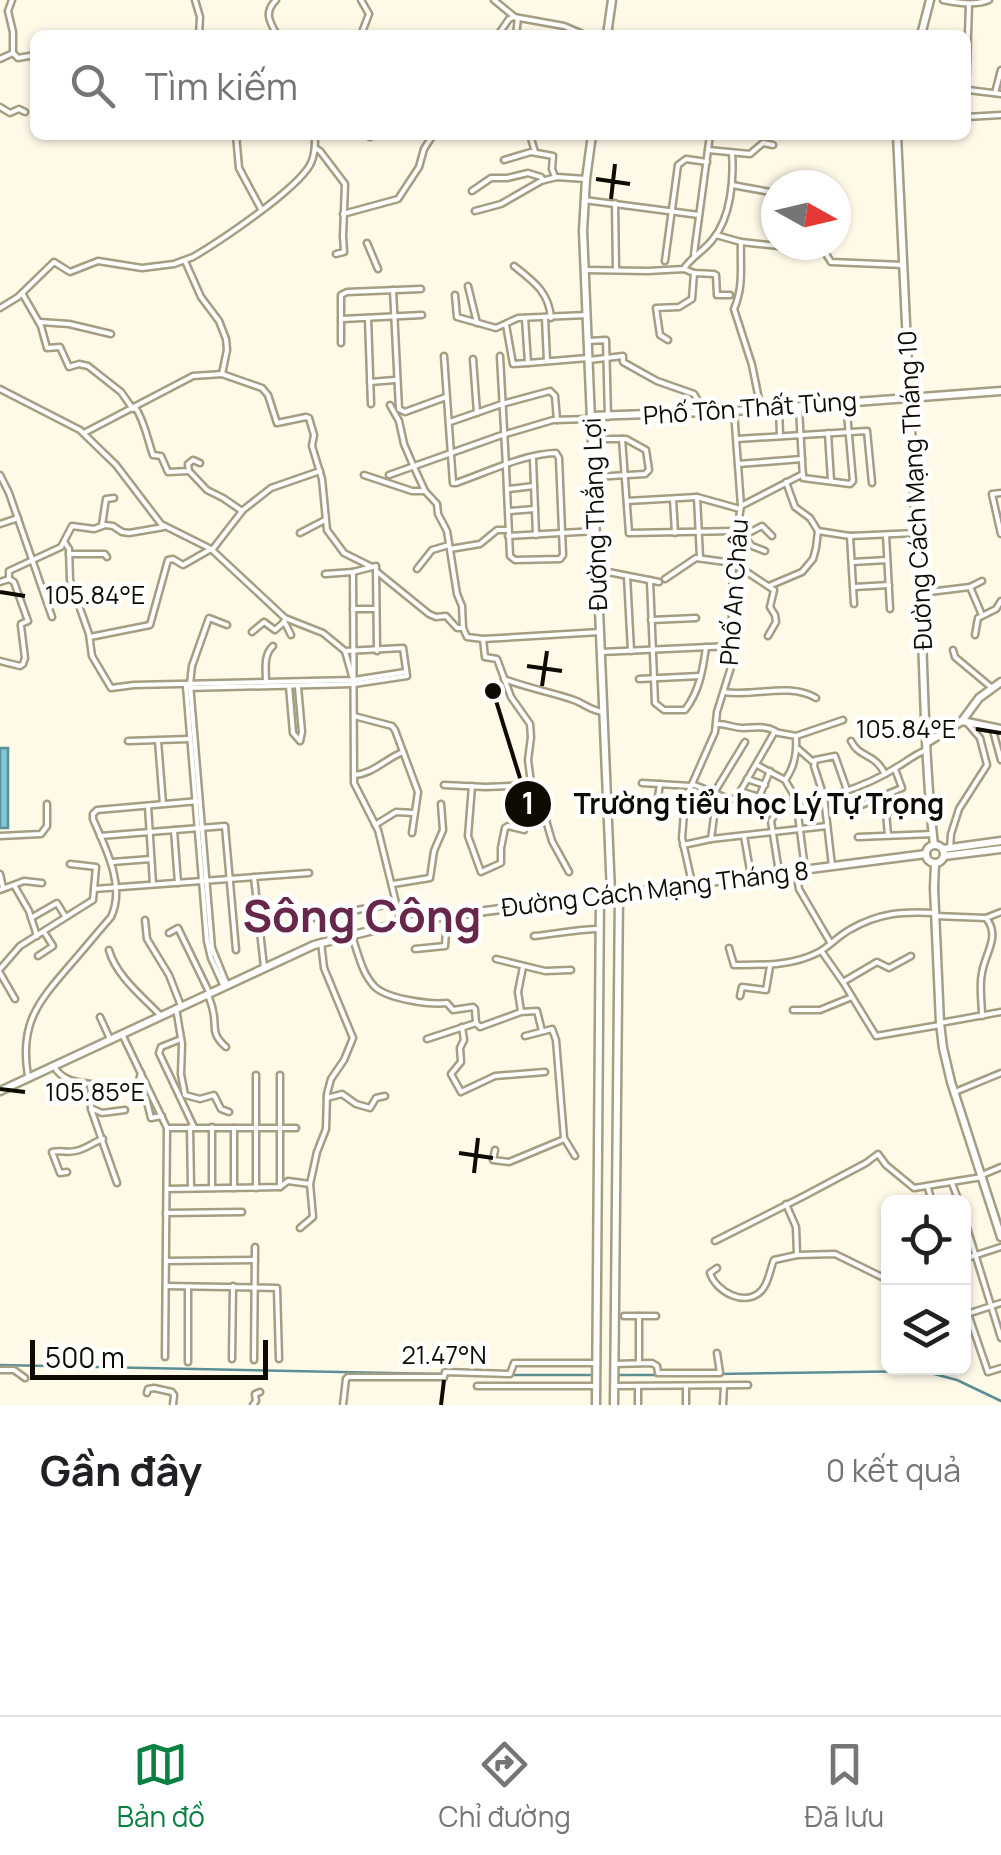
<!DOCTYPE html>
<html lang="vi">
<meta charset="utf-8">
<style>
:root{--surface:#fff;--page:#f2f2f2;--text:#202124;--muted:#757577;--line:#e0e0e0;--accent:#0b8043}
body{margin:0;font-family:Manrope,sans-serif;background:var(--page);color:var(--text)}
.controls{position:absolute;right:30px;bottom:30px;display:grid;overflow:hidden;border-radius:15px;box-shadow:0 2px 8px #0004}
.controls button{width:90px;height:90px;display:grid;place-items:center;padding:0;border:0;border-bottom:2px solid var(--line);background:var(--surface);color:var(--text);font:50px sans-serif}
.compass{position:absolute;left:761px;top:170px;width:90px;height:90px;border-radius:50%;background:var(--surface);box-shadow:0 2px 8px #0004;rotate:98deg}
.scale{position:absolute;left:30px;bottom:25px;width:238px;box-sizing:border-box;padding-left:10px;border:5px solid #0e0b03;border-top:0;font-size:28px;line-height:35px;white-space:nowrap;color:#0e0b03;-webkit-text-stroke:8px #fff;paint-order:stroke}
.list{margin:0;padding:0;list-style:none}
h2{display:flex;justify-content:space-between;align-items:center;height:130px;margin:0;padding:0 40px;font-size:42px}
h2 small{font-size:32px;font-weight:400;color:var(--muted)}
.icon{flex:none;width:55px;height:55px;fill:none;stroke:currentColor;stroke-width:2;stroke-linecap:round;stroke-linejoin:round}
.map{position:relative;flex:none;width:1001px;height:1405px;overflow:hidden}
.search{position:absolute;background:var(--surface);box-shadow:0 2px 8px #0004;left:30px;right:30px;top:30px;height:110px;display:flex;align-items:center;gap:25px;box-sizing:border-box;padding:0 35px;border-radius:15px;color:var(--muted);font-size:38px}
.sheet{height:310px;background:var(--surface)}
nav{display:flex;justify-content:space-around;align-items:center;box-sizing:border-box;height:140px;border-top:2px solid var(--line);background:var(--surface);font-size:28px;color:var(--muted)}
nav a{display:grid;justify-items:center;gap:5px}
nav .on{color:var(--accent)}
.map>svg:first-child{display:block}
.water{fill:#7dc8d4;stroke:#5c8f95;stroke-width:2.5}
.lines{fill:none;stroke-linecap:round;stroke-linejoin:round}
.stream{stroke:#5c8f95;stroke-width:2.5}
.street-casing{stroke:#a59e82;stroke-width:9}
.secondary-casing{stroke:#a59e82;stroke-width:11}
.street{stroke:#fff;stroke-width:4}
.secondary{stroke:#fff;stroke-width:6}
.ticks{fill:none;stroke:#0e0b03;stroke-width:4}
.labels{text-anchor:middle;stroke-width:9;stroke-linejoin:round;paint-order:stroke}
.street-label{font-size:25px;fill:#0e0b03;stroke:#fff}
.town-label{font-size:45px;font-weight:bold;fill:#66274a;stroke:#fff}
.ticks-label{font-size:25px;text-anchor:middle;fill:#0e0b03;stroke:#fff;stroke-width:9;stroke-linejoin:round;paint-order:stroke}
.leader{fill:none;stroke:#0e0b03;stroke-width:4}
.callout-dot{fill:#0e0b03;stroke:#fff;stroke-width:4}
.mark-label{font-size:30px;text-anchor:middle;font-weight:bold;fill:#fff}
.callout-label{font-size:28px;text-anchor:middle;font-weight:bold;fill:#0e0b03;stroke:#fff;stroke-width:9;stroke-linejoin:round;paint-order:stroke}
</style>
<div class="map">
<svg width="1001" height="1405" viewBox="0 0 1001 1405">
<rect width="100%" height="100%" fill="#fffae8"/>
<!-- water -->
<rect class="water" x="0" y="748" width="8" height="80"/>
<g class="lines">
<!-- stream -->
<g class="stream">
<path d="M0 1365 488 1375"/>
<path d="M718 1374 923 1371 957 1380 1001 1401"/>
<path d="M511 1375H590"/>
<path d="M618 1375H660"/>
</g>
<!-- street casing -->
<g class="street-casing">
<g id="street">
<path d="M12 0 8 11 13 32V53L18 58 35 55"/>
<path d="M195 0 200 17 199 35"/>
<path d="M276 0C264 12 269 21 277 35"/>
<path d="M494 0 516 18"/>
<path d="M943 0C957 3 976 6 989 0"/>
<path d="M361 35 369 14 361 0"/>
<path d="M498 35 509 19 514 17 564 26 585 35"/>
<path d="M516 35 518 18"/>
<path d="M0 59 13 53"/>
<path d="M968 90 1001 94"/>
<path d="M995 93 1001 70"/>
<path d="M966 94 969 4"/>
<path d="M0 107 10 113 19 109 25 112"/>
<path d="M966 117 1001 115"/>
<path d="M236 135 239 168 261 209"/>
<path d="M290 135H315"/>
<path d="M366 135 370 137"/>
<path d="M530 135 535 152"/>
<path d="M315 148 320 151 345 184 343 236 344 252 336 254"/>
<path d="M708 150 750 154 763 143 773 145"/>
<path d="M504 160 531 152 553 156 552 169 555 177"/>
<path d="M732 185 776 193"/>
<path d="M472 191 491 178H507L528 173 541 177 543 180"/>
<path d="M584 200 699 215"/>
<path d="M615 203 616 270"/>
<path d="M475 211 501 204 541 181 557 177 586 179"/>
<path d="M343 214 398 199 419 167 424 149 433 135"/>
<path d="M716 235 741 242 817 250 826 254 831 262 903 265"/>
<path d="M741 242C740 266 744 286 734 309L752 365 761 409"/>
<path d="M367 243 378 269"/>
<path d="M694 254 710 135"/>
<path d="M185 261 201 297 219 321 226 339 227 350 222 374"/>
<path d="M665 261 678 165 686 159 707 162"/>
<path d="M514 266C533 281 549 292 551 318"/>
<path d="M685 267C693 256 705 250 713 239 731 217 734 179 732 153"/>
<path d="M585 270 648 271 684 269 694 273 714 274 716 275 717 295H730"/>
<path d="M468 286 477 323"/>
<path d="M393 290 399 409 405 412 446 397"/>
<path d="M22 293 41 326 47 348 60 347 69 367 79 364 88 366 121 392 133 409"/>
<path d="M455 295 457 317 496 328 518 318 587 315"/>
<path d="M0 308 18 297 54 262 70 272 98 261 142 268 174 264 193 257C220 241 295 191 310 165 315 156 315 146 315 135"/>
<path d="M368 318 371 404"/>
<path d="M545 318 547 361"/>
<path d="M342 319 422 315"/>
<path d="M40 322 69 324 111 334"/>
<path d="M506 325 513 364 528 363 525 318"/>
<path d="M668 340 660 335 656 308 679 307 692 299 694 273"/>
<path d="M588 341 606 340 608 417"/>
<path d="M341 343V295L347 292 421 289"/>
<path d="M444 356 453 483H456C488 472 523 454 556 453L559 458 563 555 560 559 515 560 510 556 506 468V466C504 429 502 392 500 356"/>
<path d="M473 359 477 413"/>
<path d="M589 360 623 356V362L657 381 694 394 705 412"/>
<path d="M528 363 588 358"/>
<path d="M370 382 395 380"/>
<path d="M0 389 80 430 116 465 161 524 211 549 285 618 323 633 345 651 403 648 407 676 354 684 186 688"/>
<path d="M390 405 399 421 404 444 413 465 425 491 437 504 438 514 447 531 457 594 462 606 463 628 467 637 483 639 600 632"/>
<path d="M135 407C145 422 147 438 153 455L161 456 168 472 189 471 188 464 193 460 200 463"/>
<path d="M779 407 780 436"/>
<path d="M799 409 803 478 850 484 853 481 846 402"/>
<path d="M450 422 502 404 550 391 555 396 557 420"/>
<path d="M84 433 193 376 222 374 262 388 268 395 277 423 306 417 309 418 314 435 312 446 322 479 327 530 344 553 372 567"/>
<path d="M828 433 831 481"/>
<path d="M592 439H626L646 450 649 470 645 474 594 477"/>
<path d="M622 439 629 533 736 531"/>
<path d="M737 439 867 431 872 483"/>
<path d="M533 459 536 535"/>
<path d="M738 464 802 459"/>
<path d="M190 472 207 490 223 498 242 511"/>
<path d="M0 475 9 493 52 617"/>
<path d="M364 475 412 491H425"/>
<path d="M389 475 499 436 553 420 590 419"/>
<path d="M509 489 534 486"/>
<path d="M1001 493 992 494 1001 534"/>
<path d="M697 497 700 558"/>
<path d="M673 499 675 533"/>
<path d="M627 501 697 497 740 509"/>
<path d="M741 506 803 474"/>
<path d="M510 511 535 509"/>
<path d="M0 524 18 518"/>
<path d="M102 525 106 499 114 498"/>
<path d="M818 531 850 536 916 533"/>
<path d="M300 533 325 520"/>
<path d="M886 535 890 609"/>
<path d="M508 536 596 531"/>
<path d="M850 536 854 604"/>
<path d="M745 538 752 546 765 551"/>
<path d="M735 540 762 526 772 536"/>
<path d="M65 543 69 549 70 580 89 634 92 656 111 688 134 685 354 680 405 672"/>
<path d="M450 549 480 544 497 530H508"/>
<path d="M212 550 243 510 271 488 320 471"/>
<path d="M69 554H105L107 557"/>
<path d="M852 562 887 560"/>
<path d="M417 569 432 550 449 545"/>
<path d="M598 570 659 582"/>
<path d="M376 571 429 614 436 617 446 616 457 628H463"/>
<path d="M353 572 354 783 378 830 401 923"/>
<path d="M325 574 353 572 376 566 377 651"/>
<path d="M627 576 631 651"/>
<path d="M9 579V571L61 547 72 526 94 529 105 525 113 526 122 532 129 533 164 527"/>
<path d="M665 579 696 558 733 563 774 590 770 607 775 615 776 622 768 636"/>
<path d="M650 580 655 703 664 710H685C699 692 703 670 706 647"/>
<path d="M0 582 9 579 14 582 28 621 21 624V626L25 658 23 664 20 666 0 661"/>
<path d="M769 586 802 572 813 559 816 548 818 531 810 518 795 507 786 482"/>
<path d="M854 587 889 585"/>
<path d="M970 587 982 581"/>
<path d="M921 593 970 587 982 615"/>
<path d="M353 609H376"/>
<path d="M651 620 696 618"/>
<path d="M284 621 291 635"/>
<path d="M227 625 209 618 192 666 190 684 212 948 227 985"/>
<path d="M252 632 264 622 275 630 284 622"/>
<path d="M975 635 978 618 996 609 1001 601"/>
<path d="M90 637 150 625 168 560 173 559 183 565 211 549"/>
<path d="M483 639 485 657 497 659 511 697 530 724 531 737 528 760 531 783 541 803 552 841 569 872"/>
<path d="M953 650 955 657 992 688"/>
<path d="M345 651 352 676"/>
<path d="M601 652 731 646"/>
<path d="M504 679C527 688 551 692 574 700 585 704 591 711 604 712"/>
<path d="M639 679 700 676"/>
<path d="M266 682C266 670 263 655 273 646"/>
<path d="M186 686 207 941 211 958 224 987"/>
<path d="M289 686 293 733 300 741"/>
<path d="M298 687 302 732 300 741"/>
<path d="M724 692C753 697 789 682 816 698"/>
<path d="M354 716 392 726 395 730 418 792 412 833"/>
<path d="M992 727 1001 760"/>
<path d="M774 732 796 736 843 720"/>
<path d="M128 741 189 739"/>
<path d="M158 741 163 804"/>
<path d="M851 741C860 759 874 752 885 774"/>
<path d="M797 748 812 761"/>
<path d="M757 765 785 780 796 799 805 869"/>
<path d="M354 775C373 774 385 759 403 752"/>
<path d="M747 779 765 785"/>
<path d="M785 780C794 768 797 753 796 738"/>
<path d="M642 783 691 786"/>
<path d="M692 784 729 799H736L775 731C764 725 755 728 743 728 733 728 728 724 718 724"/>
<path d="M444 785 486 787 532 785"/>
<path d="M472 786 468 836 481 872 501 863V848L505 828 508 826 524 830 528 818 546 820"/>
<path d="M740 791 759 797 770 771"/>
<path d="M714 793 745 742"/>
<path d="M148 806 153 884"/>
<path d="M859 806 902 788 895 769"/>
<path d="M655 816 660 784"/>
<path d="M375 825 396 812 414 813"/>
<path d="M174 830 178 883"/>
<path d="M888 835 886 813 895 809"/>
<path d="M0 836 41 834 47 826V804"/>
<path d="M100 836 225 826 236 950"/>
<path d="M744 836 751 876"/>
<path d="M858 837 933 834"/>
<path d="M711 839 717 794"/>
<path d="M683 845 711 839 827 826"/>
<path d="M950 848 951 834 959 809 987 765 980 738 968 724"/>
<path d="M112 862 151 859"/>
<path d="M832 866 824 797 814 766 815 760 835 756 847 790"/>
<path d="M796 870 799 889 830 942"/>
<path d="M779 872 771 821C784 794 815 802 840 793 859 787 880 778 897 767 906 762 914 755 924 751"/>
<path d="M0 874 3 888"/>
<path d="M254 877 264 967"/>
<path d="M692 883 682 838 685 800 715 732 717 712 731 667 733 554 741 506 734 411"/>
<path d="M393 884 430 878 434 851 443 830 441 804"/>
<path d="M14 885 29 911 37 936"/>
<path d="M94 889 309 873"/>
<path d="M0 890 24 881 42 883"/>
<path d="M935 916 986 918 1001 912"/>
<path d="M31 918 57 903 65 916"/>
<path d="M312 918 396 903"/>
<path d="M145 920 147 939 169 975 181 1006"/>
<path d="M169 933 178 928 210 994"/>
<path d="M351 934C358 951 361 973 375 987 388 999 430 1005 447 1003L453 1010 473 1007 475 1009 476 1023 480 1027 521 1012 537 1011 542 1031"/>
<path d="M534 936C556 934 577 929 599 929"/>
<path d="M729 948 734 965C762 965 793 966 819 952 830 946 839 935 851 929 879 913 903 911 935 913"/>
<path d="M415 949 445 946 447 916"/>
<path d="M109 950C116 976 143 997 161 1016"/>
<path d="M822 952 843 982 876 1036 940 1025"/>
<path d="M38 956 53 946 44 932"/>
<path d="M496 959 545 971 571 970"/>
<path d="M0 969 20 946 93 900 96 867 70 864"/>
<path d="M0 973 15 999"/>
<path d="M843 982 877 962 889 968 911 956"/>
<path d="M208 995C210 1000 212 1005 213 1011 217 1028 210 1033 226 1047"/>
<path d="M740 996 742 987 766 990 770 966"/>
<path d="M176 1008 182 1044 181 1074 185 1095 200 1099 214 1095 221 1109 229 1112"/>
<path d="M793 1010H820L852 997"/>
<path d="M521 1011 518 992 523 967"/>
<path d="M982 1016C982 1002 979 987 982 973 985 953 1001 936 986 918"/>
<path d="M100 1017 110 1039"/>
<path d="M940 1023 1001 1012"/>
<path d="M462 1027 464 1040 460 1048 461 1062 451 1074 461 1092 495 1076 545 1072"/>
<path d="M122 1034 167 1128 165 1357"/>
<path d="M525 1036 552 1029 556 1040 564 1138 575 1156"/>
<path d="M181 1039 161 1047 159 1053 194 1127"/>
<path d="M427 1039 476 1023"/>
<path d="M54 1066C61 1080 75 1082 91 1084V1109L117 1183"/>
<path d="M141 1073 138 1084 146 1098 151 1118 162 1116"/>
<path d="M256 1075V1188"/>
<path d="M280 1075V1187"/>
<path d="M28 1076C19 1024 38 1002 70 965 84 949 97 933 111 917 126 886 105 847 93 819V814L97 810 199 801"/>
<path d="M955 1092 1001 1073"/>
<path d="M327 1098 342 1094 356 1104 370 1108 376 1098 385 1096"/>
<path d="M91 1108 102 1113 125 1110"/>
<path d="M190 1127 191 1188"/>
<path d="M167 1128H296"/>
<path d="M495 1150 493 1160 509 1162 562 1140"/>
<path d="M67 1172 60 1173 52 1152C61 1150 67 1153 75 1151 85 1150 93 1142 103 1139"/>
<path d="M982 1175 1001 1167"/>
<path d="M952 1183 959 1202"/>
<path d="M212 1188V1127"/>
<path d="M234 1188V1128"/>
<path d="M928 1188 932 1202"/>
<path d="M167 1189 280 1187 288 1181 310 1184"/>
<path d="M786 1204 796 1227 797 1255"/>
<path d="M166 1213 242 1212"/>
<path d="M964 1218 1001 1338"/>
<path d="M300 1228 313 1217 310 1184 317 1152 326 1129 327 1094 331 1079 344 1060 353 1038 324 968 321 942"/>
<path d="M715 1241 804 1196 866 1163 878 1154 886 1165 914 1188 982 1177"/>
<path d="M964 1259 1001 1247"/>
<path d="M166 1261 255 1260"/>
<path d="M717 1268 710 1273C716 1292 746 1308 762 1290 769 1282 770 1269 774 1260L797 1255 835 1254 888 1280"/>
<path d="M166 1286 277 1288 279 1359"/>
<path d="M964 1302 988 1372 1001 1368"/>
<path d="M967 1314 1001 1303"/>
<path d="M624 1316H656"/>
<path d="M232 1359 233 1286"/>
<path d="M254 1360 255 1247"/>
<path d="M188 1362V1287"/>
<path d="M639 1363V1316"/>
<path d="M614 1364 652 1363 657 1366 658 1373H720L717 1353"/>
<path d="M0 1370H14L25 1378"/>
<path d="M477 1386H596"/>
<path d="M614 1386 748 1385"/>
<path d="M638 1386V1405"/>
<path d="M147 1393 148 1389 154 1388 172 1392 174 1395 173 1405"/>
<path d="M253 1405 256 1401 255 1394 260 1392"/>
<path d="M343 1405 346 1379 348 1377H444L445 1372 510 1374 514 1363H596"/>
<path d="M686 1405V1386"/>
<path d="M723 1405 724 1386"/>
</g>
</g>
<!-- secondary casing -->
<g class="secondary-casing">
<g id="secondary">
<path d="M607 35 612 0"/>
<path d="M921 35 930 0"/>
<path d="M592 135 586 179 583 231 611 893"/>
<path d="M897 135 916 533C925 637 922 742 934 845"/>
<path d="M591 416 734 411 1001 391"/>
<path d="M962 721 1001 729"/>
<path d="M928 742 962 721 979 698 1001 682"/>
<circle cx="935" cy="854" r="9"/>
<path d="M943 849 1001 841"/>
<path d="M944 856 1001 849"/>
<path d="M935 864 934 888 940 1023 943 1048 951 1082 1001 1237"/>
<path d="M0 1091 314 945 401 923 447 916 926 854"/>
<path d="M596 1405 600 895"/>
<path d="M614 1405 619 892"/>
</g>
</g>
<!-- street -->
<use href="#street" class="street"/>
<!-- secondary -->
<use href="#secondary" class="secondary"/>
</g>
<!-- ticks -->
<path class="ticks" d="M596 179 630 184M611 199 615 164M0 592 25 596M527 666 562 671M542 686 547 651M976 729 1001 733M0 1089 25 1092M459 1153 493 1158M474 1173 478 1138M441 1405 444 1380"/>
<g class="labels">
<!-- street labels -->
<g class="street-label">
<text transform="translate(750 408) rotate(-4)" y="9">Phố Tôn Thất Tùng</text>
<text transform="translate(915 490) rotate(-93)" y="9">Đường Cách Mạng Tháng 10</text>
<text transform="translate(595 514) rotate(-92)" y="9">Đường Thắng Lợi</text>
<text transform="translate(734 592) rotate(-86)" y="9">Phố An Châu</text>
<text transform="translate(655 889) rotate(-7)" y="9">Đường Cách Mạng Tháng 8</text>
</g>
<!-- town labels -->
<g class="town-label">
<text x="362" y="932">Sông Công</text>
</g>
</g>
<g class="ticks-label">
<text x="95" y="604">105.84°E</text>
<text x="906" y="738">105.84°E</text>
<text x="95" y="1101">105.85°E</text>
<text x="444" y="1364">21.47°N</text>
</g>
<!-- callouts -->
<path class="leader" d="M493 691L528 804"/>
<g class="callout-dot">
<circle cx="493" cy="691" r="10"/>
<circle cx="528" cy="804" r="25"/>
</g>
<g class="mark-label">
<text x="528" y="814">1</text>
</g>
<g class="callout-label">
<text x="759" y="814">Trường tiểu học Lý Tự Trọng</text>
</g>
</svg>
<div class="controls">
<button><svg class="icon" aria-label="locate" viewBox="0 0 24 24"><circle cx="12" cy="12" r="6"/><path d="M12 2v4M12 18v4M2 12h4M18 12h4"/></svg></button>
<button><svg class="icon" aria-label="layers" viewBox="0 0 24 24"><path d="M12 4l9 5-9 5-9-5zM3 14l9 5 9-5"/></svg></button>
</div>
<svg class="compass" viewBox="-18 -18 36 36"><path d="M0-13l5 13h-10z" fill="#e53935"/><path d="M0 13l5-13h-10z" fill="#757577"/></svg>
<div class="scale">500 m</div>
<div class="search"><svg class="icon" aria-label="search" viewBox="0 0 24 24"><circle cx="10" cy="10" r="6"/><path d="M15 15l6 6"/></svg>Tìm kiếm</div>
</div>
<section class="sheet">
<h2>Gần đây<small>0 kết quả</small></h2>
<ul class="list">
</ul>
</section>
<nav>
<a class="on"><svg class="icon" aria-label="map" viewBox="0 0 24 24"><path d="M3 6l6-2 6 2 6-2v14l-6 2-6-2-6 2zM9 4v14M15 6v14"/></svg>Bản đồ</a>
<a><svg class="icon" aria-label="directions" viewBox="0 0 24 24"><path d="M12 3l9 9-9 9-9-9zM9 14v-3h6M13 9l2 2-2 2"/></svg>Chỉ đường</a>
<a><svg class="icon" aria-label="saved" viewBox="0 0 24 24"><path d="M7 4h10v16l-5-4-5 4z"/></svg>Đã lưu</a>
</nav>
